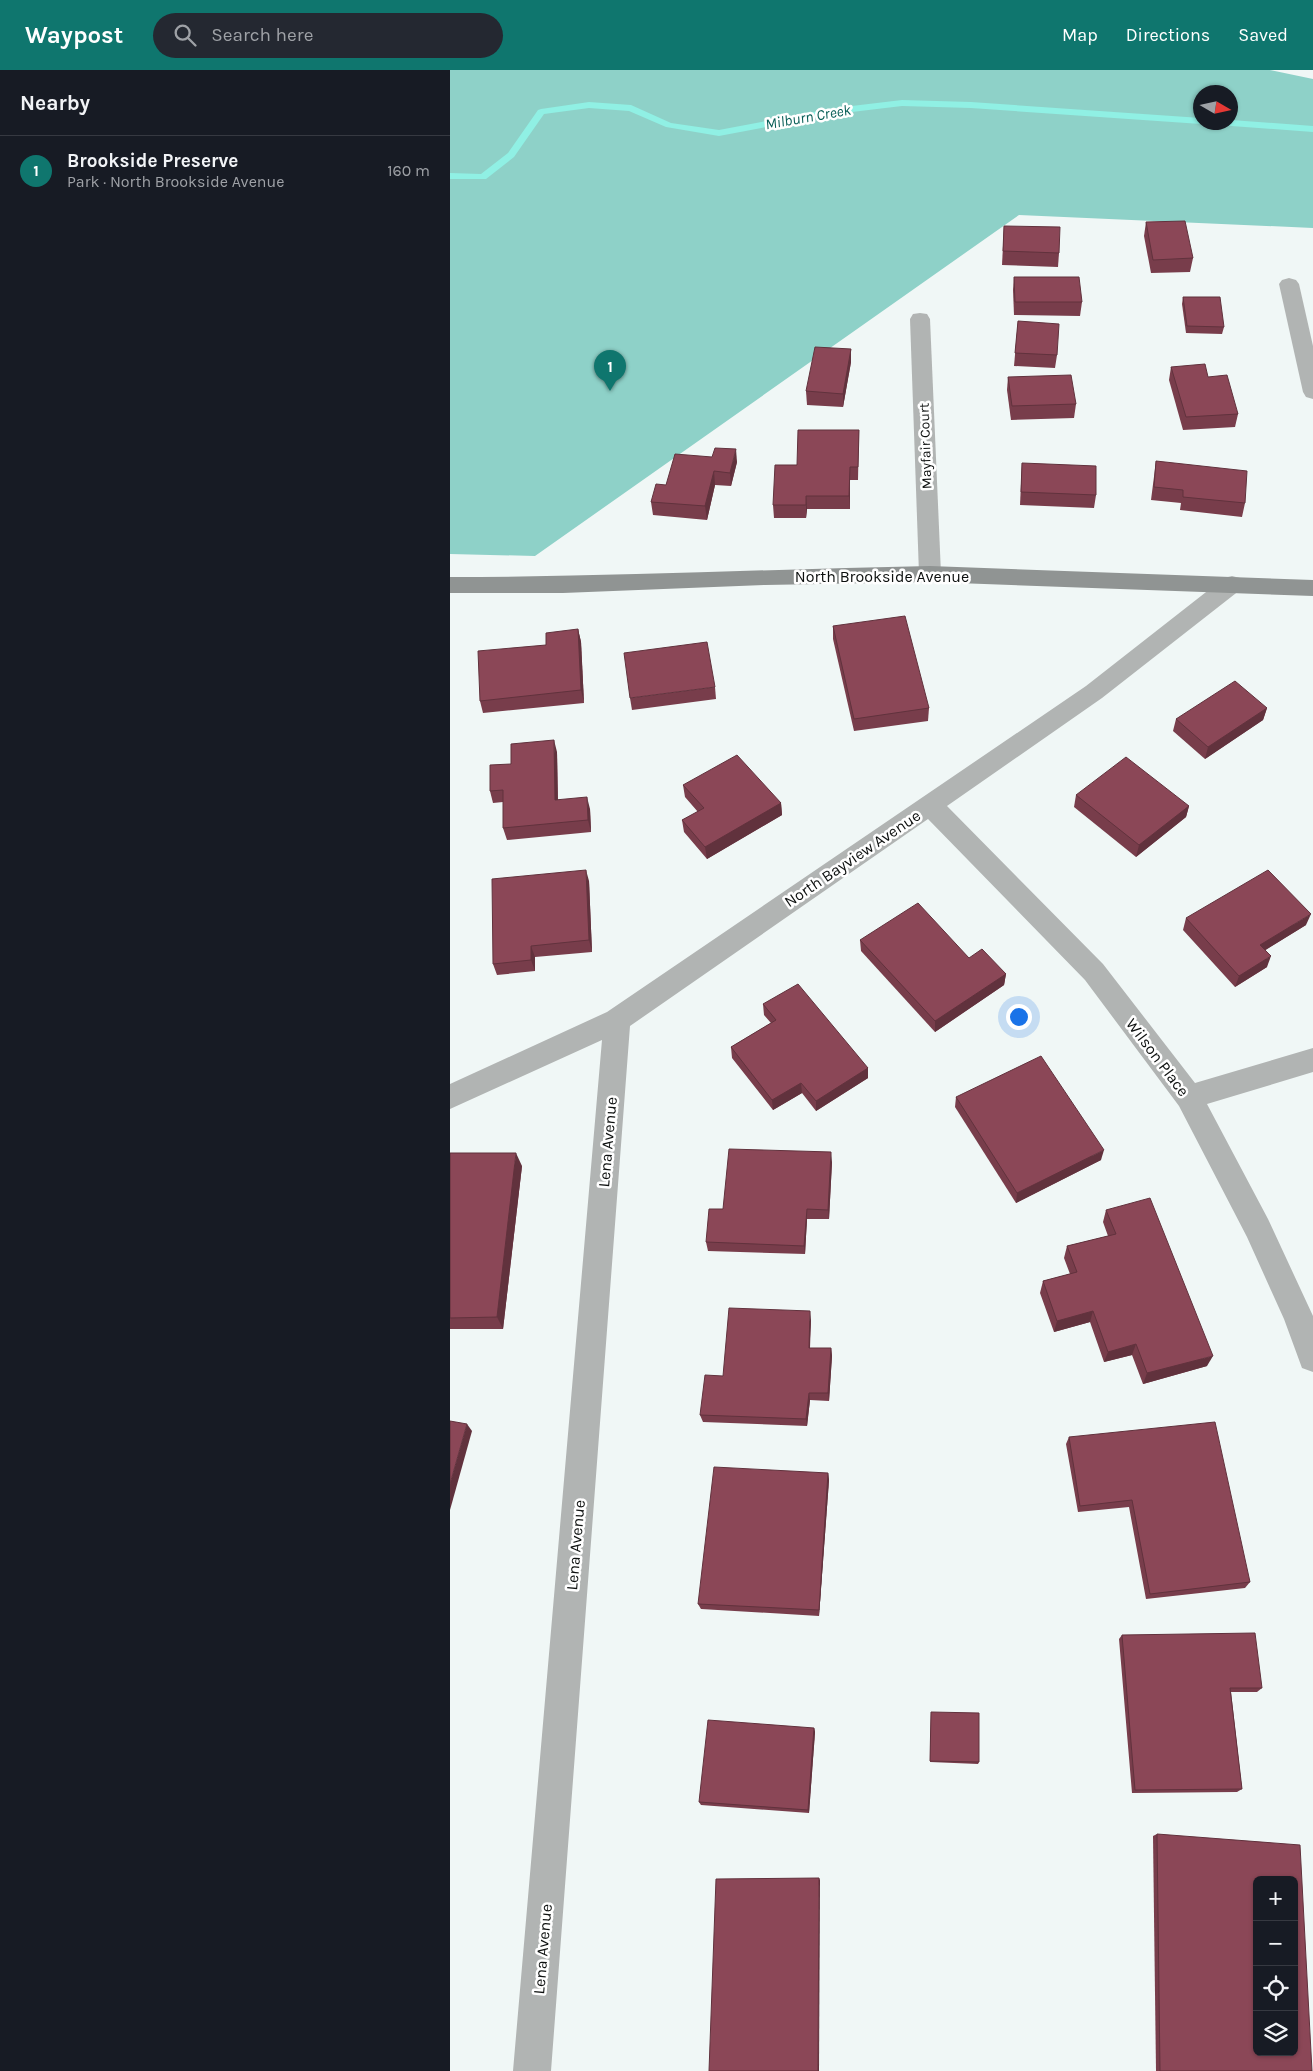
<!DOCTYPE html>
<meta charset="utf-8">
<style>
:root{--surface:#171b24;--page:#242831;--text:#f1f3f6;--muted:#9ea1a6;--line:#363941;--accent:#0f766e}
body{margin:0;font-family:Karla,sans-serif;background:var(--page);color:var(--text)}
.controls{position:absolute;right:15px;bottom:15px;display:grid;overflow:hidden;border-radius:8px;box-shadow:0 1px 4px #0004}
.controls button{width:45px;height:45px;display:grid;place-items:center;padding:0;border:0;border-bottom:1px solid var(--line);background:var(--surface);color:var(--text);font:25px sans-serif}
.compass{position:absolute;left:743px;top:15px;width:45px;height:45px;border-radius:50%;background:var(--surface);box-shadow:0 1px 4px #0004;rotate:99deg}
.you{position:absolute;left:568px;top:946px;width:18px;height:18px;margin:-12px;border:4px solid #fff;border-radius:50%;background:#1a73e8;box-shadow:0 0 0 8px #1a73e833}
.badge{display:grid;place-items:center;width:32px;height:32px;border-radius:50%;background:var(--accent);color:#fff;font-size:16px;font-weight:700}
.pin{position:absolute;translate:-50% -41px;filter:drop-shadow(0 1px 2px #0008)}
.pin::after{content:'';position:absolute;top:26px;width:18px;height:15px;background:inherit;clip-path:polygon(0 0,100% 0,50% 100%)}
.list{margin:0;padding:0;list-style:none}
h2{display:flex;justify-content:space-between;align-items:center;height:65px;margin:0;padding:0 20px;font-size:21px}
h2 small{font-size:16px;font-weight:400;color:var(--muted)}
.list li{display:grid;grid-template-columns:32px 1fr auto;gap:15px;align-items:center;box-sizing:border-box;height:70px;padding:0 20px;border-top:1px solid var(--line)}
.list b{display:block;font-size:19px;white-space:nowrap}
.list p{margin:0;font-size:16px;white-space:nowrap;color:var(--muted)}
.list em{font-size:16px;font-style:normal;color:var(--muted)}
.icon{flex:none;width:28px;height:28px;fill:none;stroke:currentColor;stroke-width:2;stroke-linecap:round;stroke-linejoin:round}
.map{position:relative;flex:none;width:863px;height:2001px;overflow:hidden}
header{display:flex;align-items:center;gap:30px;box-sizing:border-box;height:70px;padding:0 25px;background:var(--accent);color:#fff}
header strong{font-size:24px}
nav{display:flex;gap:28px;margin-inline-start:auto;font-size:18px}
.search{width:350px;height:45px;background:var(--page);display:flex;align-items:center;gap:12px;box-sizing:border-box;padding:0 18px;border-radius:28px;color:var(--muted);font-size:19px}
main{display:flex}
aside{flex:1;background:var(--surface)}
.map>svg:first-child{display:block}
.green{fill:#8ed1c8;fill-rule:evenodd}
.lines{fill:none;stroke-linecap:round;stroke-linejoin:round}
.stream{fill:#90f0e4;fill-rule:evenodd}
.street{fill:#b1b4b3;fill-rule:evenodd}
.secondary{fill:#909493;fill-rule:evenodd}
.wall{fill:#783d4b}
.shaded-wall{fill:#61323d}
.building{fill:#8b4757;stroke:#61323d;fill-rule:evenodd}
.labels{text-anchor:middle;stroke-width:5;stroke-linejoin:round;paint-order:stroke}
.far-street-label{font-size:14px;fill:#0d100f;stroke:#fff}
.far-water-label{font-size:15px;font-style:italic;fill:#065d56;stroke:#fff}
.street-label{font-size:16px;fill:#0d100f;stroke:#fff}
</style>
<header>
<strong>Waypost</strong>
<div class="search"><svg class="icon" aria-label="search" viewBox="0 0 24 24"><circle cx="10" cy="10" r="6"/><path d="M15 15l6 6"/></svg>Search here</div>
<nav><a>Map</a><a>Directions</a><a>Saved</a></nav>
</header>
<main>
<aside>
<h2>Nearby<small></small></h2>
<ul class="list">
<li><span class="badge">1</span><div><b>Brookside Preserve</b><p>Park · North Brookside Avenue</p></div><em>160 m</em></li>
</ul>
</aside>
<div class="map">
<svg width="863" height="2001" viewBox="0 0 863 2001">
<rect width="100%" height="100%" fill="#f0f7f6"/>
<!-- green -->
<path class="green" d="M0 0H820L863 9V158L569 145 85 486 0 484ZM751 22H781V52H751Z"/>
<g class="lines">
<!-- stream -->
<g class="stream">
<path d="M452 30 521 32 751 48V52H755L751 54 521 38 452 36 385 44 269 66 216 57 179 41 139 38 94 44 64 87 36 109H0V103L31 104 58 83 88 40 91 39 139 32 181 35 221 53 269 60 385 38Z"/>
<path d="M781 50 863 56V62L768 55 764 52H781Z"/>
</g>
<!-- street -->
<g class="street">
<path d="M839 208 846 210 849 214 863 276V329L856 327 853 322 829 214 832 210Z"/>
<path d="M470 243 477 244 480 249 491 504 488 510 480 512 472 510 469 504 460 249 463 244Z"/>
<path d="M782 506 790 508 793 514 790 520 652 628 497 736 653 894 745 1013 863 978V1002L757 1034 818 1149 863 1246V1302L852 1298 834 1249 797 1167 729 1036 635 910 478 749 180 956 101 2001H63L152 970 0 1039V1014L157 942 636 616 774 508Z"/>
</g>
<!-- secondary -->
<path class="secondary" d="M480 496 863 510V526L480 512 315 515 113 523H0V507C160 507 320 499 480 496Z"/>
</g>
<!-- wall -->
<g class="wall">
<path d="M696 152 743 188 740 202 701 203 694 166Z"/>
<path d="M554 156 609 183 608 197 552 195Z"/>
<path d="M564 207 632 232 630 246 564 245 563 220Z"/>
<path d="M733 227 774 257 772 264 736 263 732 234Z"/>
<path d="M568 251 607 285 605 298 564 296Z"/>
<path d="M401 279V292L393 337 357 335 356 321Z"/>
<path d="M721 297 758 307 788 344 785 357 733 360 719 310Z"/>
<path d="M558 307 626 334 624 348 561 350 557 320Z"/>
<path d="M409 360 408 410H400V439H357L356 448H324L323 435 347 395Z"/>
<path d="M706 391 795 433 792 447 730 440 731 433 701 430Z"/>
<path d="M287 392 281 416 265 415 257 450 203 445 201 432 216 415Z"/>
<path d="M572 393 646 425 644 438 570 435Z"/>
<path d="M383 556 479 638 478 651 404 661 383 569Z"/>
<path d="M128 559 131 572 134 633 33 643 30 631 96 575Z"/>
<path d="M265 617 266 629 182 640 180 628Z"/>
<path d="M817 638 813 650 755 689 723 661 726 649Z"/>
<path d="M107 682 108 730 140 739 141 762 57 770 53 758V732L43 733 40 721 61 694Z"/>
<path d="M233 715 331 733 332 745 257 789 234 762 232 750 248 742 235 727Z"/>
<path d="M626 725 739 736 736 747 686 787 624 737Z"/>
<path d="M139 811 142 882 85 887V901L47 905 43 894Z"/>
<path d="M736 848 856 855 815 880 817 897 785 917 733 860Z"/>
<path d="M410 870 519 888 556 904 554 915 485 962 411 881Z"/>
<path d="M313 934 418 998V1008L366 1041 352 1023 323 1040 282 988 281 977 321 953 314 945Z"/>
<path d="M506 1027 651 1090 566 1133 505 1037Z"/>
<path d="M0 1083 72 1096 53 1259H0Z"/>
<path d="M382 1092 379 1149H357L355 1184 258 1181 256 1172 273 1139Z"/>
<path d="M656 1140 757 1296 693 1314 682 1285 654 1292 640 1252 604 1262 590 1223 593 1211 620 1204 614 1188 617 1176 658 1166 653 1152Z"/>
<path d="M361 1250 360 1278H381L382 1286 379 1331 360 1330 357 1356 253 1352 250 1345 273 1306Z"/>
<path d="M619 1367 800 1512 795 1518 696 1529 679 1437 628 1442 616 1374Z"/>
<path d="M378 1403 379 1410 369 1546 251 1539 248 1534Z"/>
<path d="M672 1565 812 1618 807 1622H781L792 1719 787 1722 682 1723 669 1569Z"/>
<path d="M481 1644 529 1692 528 1694 480 1692Z"/>
<path d="M364 1658 365 1662 359 1743 251 1735 249 1732Z"/>
<path d="M707 1764 862 2001H706L703 1766Z"/>
</g>
<!-- shaded-wall -->
<g class="shaded-wall">
<path d="M401 279V292L393 337V324Z"/>
<path d="M286 379 287 392 281 416 280 403Z"/>
<path d="M400 397V439L399 426Z"/>
<path d="M264 401 265 415 257 450 255 436Z"/>
<path d="M356 426 357 439 356 448Z"/>
<path d="M128 559 131 572 134 633 131 620Z"/>
<path d="M817 638 813 650 755 689 758 677Z"/>
<path d="M104 670 107 682 108 742 105 730Z"/>
<path d="M137 727 140 739 141 762 138 750Z"/>
<path d="M331 733 332 745 257 789 255 777Z"/>
<path d="M739 736 736 747 686 787 689 775Z"/>
<path d="M136 800 139 811 142 882 139 870Z"/>
<path d="M861 844 856 855 806 886 810 875Z"/>
<path d="M81 876 85 887V901L81 890Z"/>
<path d="M821 886 817 897 785 917 789 906Z"/>
<path d="M556 904 554 915 485 962V951Z"/>
<path d="M418 998V1008L366 1041V1031Z"/>
<path d="M351 1013 352 1023 323 1040 322 1030Z"/>
<path d="M654 1080 651 1090 566 1133 567 1123Z"/>
<path d="M381 1082 382 1092 379 1149 378 1140Z"/>
<path d="M66 1083 72 1096 53 1259 47 1247Z"/>
<path d="M357 1139V1149L355 1184 354 1176Z"/>
<path d="M360 1241 361 1250 359 1286V1278Z"/>
<path d="M643 1241 640 1252 604 1262 607 1251Z"/>
<path d="M686 1274 682 1285 654 1292 658 1282Z"/>
<path d="M381 1278 382 1286 379 1331 378 1323Z"/>
<path d="M763 1286 757 1296 693 1314 697 1303Z"/>
<path d="M359 1323 360 1330 357 1356 356 1349Z"/>
<path d="M17 1354 22 1361 0 1440V1414Z"/>
<path d="M378 1403 379 1410 369 1546V1540Z"/>
<path d="M364 1658 365 1662 359 1743 358 1740Z"/>
<path d="M369 1808 370 1810 369 2001H368Z"/>
</g>
<!-- building -->
<g class="building">
<path d="M735 151 743 188 703 190 696 152Z"/>
<path d="M554 156 610 157 609 183 553 181Z"/>
<path d="M564 207H629L632 232H565Z"/>
<path d="M733 227H770L774 257 737 256Z"/>
<path d="M568 251 609 254 607 285 565 283Z"/>
<path d="M365 277 401 279 393 324 356 321Z"/>
<path d="M755 294 758 307 777 305 788 344 736 347 721 297Z"/>
<path d="M621 305 626 334 562 336 558 307Z"/>
<path d="M348 360H409L408 397H400L399 426H356V435H323L325 395H347Z"/>
<path d="M265 378 286 379 280 403 264 401 255 436 201 432 206 414 216 415 225 384 262 387Z"/>
<path d="M706 391 797 401 795 433 733 427V420L704 417Z"/>
<path d="M572 393 646 396V425L571 422Z"/>
<path d="M455 546 479 638 404 649 383 556Z"/>
<path d="M128 559 131 620 30 631 28 581 96 575V563Z"/>
<path d="M257 572 265 617 180 628 174 583Z"/>
<path d="M785 611 817 638 758 677 726 649Z"/>
<path d="M104 670 105 730 137 727 138 750 53 758V720L40 721V695L61 694V674Z"/>
<path d="M287 685 331 733 255 777 232 750 254 738 233 715Z"/>
<path d="M676 687 739 736 689 775 626 725Z"/>
<path d="M136 800 139 870 81 876V890L43 894 42 809Z"/>
<path d="M818 800 861 844 810 875 821 886 789 906 736 848Z"/>
<path d="M468 833 519 888 532 879 556 904 485 951 410 870Z"/>
<path d="M348 914 418 998 366 1031 351 1013 322 1030 281 977 326 950 313 934Z"/>
<path d="M591 986 654 1080 567 1123 506 1027Z"/>
<path d="M279 1079 381 1082 378 1140 357 1139 354 1176 256 1172 259 1139H273Z"/>
<path d="M0 1083H66L47 1247 0 1248Z"/>
<path d="M700 1128 763 1286 697 1303 686 1274 658 1282 643 1241 607 1251 593 1211 627 1202 617 1176 666 1164 656 1140Z"/>
<path d="M279 1238 360 1241 359 1278H381L378 1323H359L356 1349 250 1345 255 1305 273 1306Z"/>
<path d="M0 1351 17 1354 0 1414Z"/>
<path d="M765 1352 800 1512 700 1524 682 1430 630 1436 619 1367Z"/>
<path d="M264 1397 378 1403 369 1540 248 1534Z"/>
<path d="M805 1563 812 1618H780L792 1719 685 1720 672 1565Z"/>
<path d="M481 1642 529 1643V1692L480 1691Z"/>
<path d="M258 1650 364 1658 358 1740 249 1732Z"/>
<path d="M707 1764 850 1775 862 2001H710ZM807 1810H844V1982H807Z"/>
<path d="M369 1808 368 2001H259L266 1809Z"/>
</g>
<g class="labels">
<!-- far-street labels -->
<g class="far-street-label">
<text transform="translate(475 376) rotate(-92)" y="5">Mayfair Court</text>
</g>
<!-- far-water labels -->
<g class="far-water-label">
<text transform="translate(358 47) rotate(-10)" y="5">Milburn Creek</text>
</g>
<!-- street labels -->
<g class="street-label">
<text x="432" y="512">North Brookside Avenue</text>
<text transform="translate(402 788) rotate(-34)" y="6">North Bayview Avenue</text>
<text transform="translate(708 987) rotate(53)" y="6">Wilson Place</text>
<text transform="translate(157 1072) rotate(-85)" y="6">Lena Avenue</text>
<text transform="translate(125 1475) rotate(-85)" y="6">Lena Avenue</text>
<text transform="translate(92 1879) rotate(-85)" y="6">Lena Avenue</text>
</g>
</g>
</svg>
<div class="controls">
<button>+</button>
<button>−</button>
<button><svg class="icon" aria-label="locate" viewBox="0 0 24 24"><circle cx="12" cy="12" r="6"/><path d="M12 2v4M12 18v4M2 12h4M18 12h4"/></svg></button>
<button><svg class="icon" aria-label="layers" viewBox="0 0 24 24"><path d="M12 4l9 5-9 5-9-5zM3 14l9 5 9-5"/></svg></button>
</div>
<svg class="compass" viewBox="-18 -18 36 36"><path d="M0-13l5 13h-10z" fill="#e53935"/><path d="M0 13l5-13h-10z" fill="#9ea1a6"/></svg>
<div class="you"></div>
<div class="pin badge" style="left:160px;top:321px">1</div>
</div>
</main>
